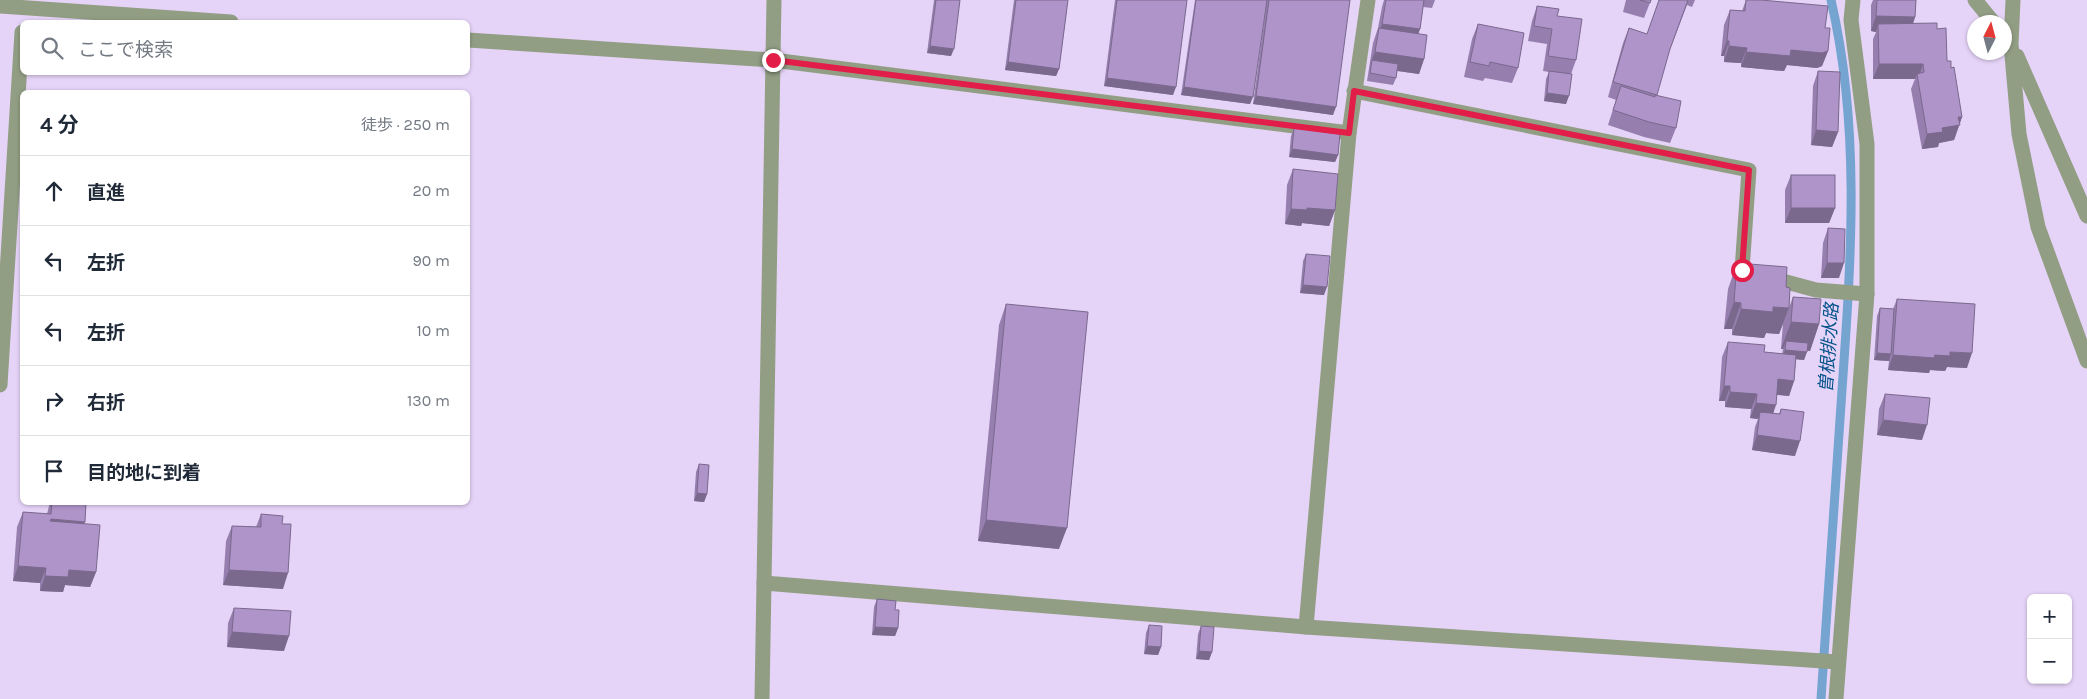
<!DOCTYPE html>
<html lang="ja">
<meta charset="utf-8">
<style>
:root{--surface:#fff;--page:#f6f6f7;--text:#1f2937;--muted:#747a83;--line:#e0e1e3}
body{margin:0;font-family:Karla,"Noto Sans JP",sans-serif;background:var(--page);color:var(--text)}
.controls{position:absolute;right:15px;bottom:15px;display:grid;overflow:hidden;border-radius:8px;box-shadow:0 1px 4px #0004}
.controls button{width:45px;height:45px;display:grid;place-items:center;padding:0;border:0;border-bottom:1px solid var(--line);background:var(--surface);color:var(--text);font:25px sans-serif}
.compass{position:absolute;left:1967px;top:15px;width:45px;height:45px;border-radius:50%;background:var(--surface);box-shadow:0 1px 4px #0004;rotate:6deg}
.stop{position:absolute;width:15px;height:15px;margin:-11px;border:4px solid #e11d48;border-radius:50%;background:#fff}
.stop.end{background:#e11d48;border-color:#fff;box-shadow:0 1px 5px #0008}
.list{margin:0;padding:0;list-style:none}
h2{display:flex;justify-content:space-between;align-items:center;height:65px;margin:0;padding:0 20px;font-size:21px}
h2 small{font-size:16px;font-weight:400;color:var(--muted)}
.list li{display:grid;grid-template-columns:32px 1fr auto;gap:15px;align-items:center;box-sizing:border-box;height:70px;padding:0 20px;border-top:1px solid var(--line)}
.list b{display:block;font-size:19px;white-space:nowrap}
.list em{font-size:16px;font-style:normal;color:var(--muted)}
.icon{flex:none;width:28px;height:28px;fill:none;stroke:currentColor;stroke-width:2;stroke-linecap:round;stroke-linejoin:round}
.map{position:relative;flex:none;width:2087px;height:699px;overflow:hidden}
.search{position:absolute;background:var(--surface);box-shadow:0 1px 4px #0004;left:20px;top:20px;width:450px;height:55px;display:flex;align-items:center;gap:12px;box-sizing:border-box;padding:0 18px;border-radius:8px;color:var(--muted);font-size:19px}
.panel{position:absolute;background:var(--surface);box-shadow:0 1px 4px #0004;left:20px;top:90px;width:450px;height:415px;border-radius:8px}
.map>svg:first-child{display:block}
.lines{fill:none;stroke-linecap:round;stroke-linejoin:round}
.stream{stroke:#75a4d1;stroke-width:9}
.street{stroke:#929e84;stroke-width:15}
.wall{fill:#967fae}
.shaded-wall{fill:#7a688d}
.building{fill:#af94ca;stroke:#7a688d}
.route{stroke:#e11d48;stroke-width:6}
.labels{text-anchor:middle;stroke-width:4;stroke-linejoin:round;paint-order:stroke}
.water-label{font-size:18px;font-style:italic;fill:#05548b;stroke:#e6d4f8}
</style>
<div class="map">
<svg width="2087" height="699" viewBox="0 0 2087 699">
<rect width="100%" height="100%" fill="#e6d4f8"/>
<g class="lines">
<!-- stream -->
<path class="stream" d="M1821 699C1828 596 1835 493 1842 390 1851 260 1861 129 1831 0"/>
<!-- street -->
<g class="street">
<path d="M1975 0 1993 22"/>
<path d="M2013 0 2011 44 2019 134 2038 227 2087 361"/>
<path d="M0 6 231 22"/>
<path d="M468 40 773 60 1349 133"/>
<path d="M2017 56 2087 216"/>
<path d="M1354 91 1749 170 1742 270 1816 290 1867 294"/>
<path d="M0 385 22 32"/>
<path d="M764 583 1306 627 1838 662"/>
<path d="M1306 627 1349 133 1368 0"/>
<path d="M762 699 774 0"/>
<path d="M1836 699 1867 294V144L1851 20 1853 0"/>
</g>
</g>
<!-- wall -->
<g class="wall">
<path d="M934 0H960L951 56 927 53Z"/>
<path d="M1014 0H1068L1059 69 1056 76 1005 70Z"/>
<path d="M1115 0H1187L1173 95 1104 86Z"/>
<path d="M1195 0H1267L1250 104 1181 95Z"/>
<path d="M1267 0H1350L1333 115 1253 104Z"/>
<path d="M1384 0H1435L1432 8 1423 7 1420 29 1418 34 1424 59 1419 74 1397 71 1396 78 1393 85 1367 81 1373 43 1378 28 1382 7Z"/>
<path d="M1626 0H1651L1644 18 1623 12Z"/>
<path d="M1659 0H1695L1692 7 1687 5 1669 52 1656 96 1676 128 1670 143 1644 137 1608 125 1616 100 1608 97 1623 43 1629 28 1647 34Z"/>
<path d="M1746 0 1825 28 1828 51 1822 66 1817 68 1787 65 1784 71 1741 67V63L1724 62V56H1721L1724 25 1730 10 1742 11Z"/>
<path d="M1873 0H1916L1915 17 1913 24 1937 29 1947 61 1951 68 1962 117 1954 140 1939 143 1938 147 1922 149 1911 89 1915 79H1873V39L1876 32 1871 31V5Z"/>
<path d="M1537 6 1557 16 1576 60 1571 74 1566 104 1544 101 1546 79 1549 72 1543 71 1547 44 1528 41 1532 21Z"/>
<path d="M1478 24 1518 68 1512 83 1485 78 1483 81 1464 77 1472 39Z"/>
<path d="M1818 71 1838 132 1832 147 1811 145 1813 86Z"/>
<path d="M1294 128 1338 155 1335 162 1289 157 1291 136Z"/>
<path d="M1293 169 1335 210 1329 226 1302 223 1301 226 1285 224 1287 185Z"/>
<path d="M1791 175 1835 208 1829 223H1785V190Z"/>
<path d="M1828 228 1839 278H1821L1823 243Z"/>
<path d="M1306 254 1324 295 1300 293 1303 261Z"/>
<path d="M1737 263 1786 287 1789 308 1779 334 1766 333 1764 338 1732 335V329H1724L1728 289Z"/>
<path d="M1793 297 1819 324 1810 351 1807 350 1804 360 1796 359 1794 381 1789 396 1777 395 1773 413 1779 414 1781 409 1795 456 1752 450 1755 427 1758 419 1750 418 1751 409 1725 407V401H1719L1722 357 1728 342 1764 352 1782 354 1783 349H1781L1783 323Z"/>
<path d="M1897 299 1967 368 1947 367 1945 371 1930 370 1929 373 1888 370 1889 361 1874 360 1877 316 1880 308 1893 309Z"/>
<path d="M1006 304 1059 549 978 541 999 325Z"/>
<path d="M1885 394 1922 440 1877 435 1879 409Z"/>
<path d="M699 464 707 494 704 502 694 501 696 472Z"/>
<path d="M50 502H86L84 523 96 572 90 587 65 585 63 592 40 591V583L13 581 17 527 23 512 47 514Z"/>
<path d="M261 514 282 524 283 589 223 585 226 541 232 526 256 527Z"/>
<path d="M877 599 895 610 898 628 895 636 872 635 874 607Z"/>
<path d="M234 608 284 651 227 647 228 623Z"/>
<path d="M1149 625 1161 647 1158 655 1144 654 1146 633Z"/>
<path d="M1201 626 1212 652 1209 660 1196 659 1198 634Z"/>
</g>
<!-- shaded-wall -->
<g class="shaded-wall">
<path d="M1876 16 1915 17 1910 32 1878 24 1876 32 1871 31Z"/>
<path d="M1382 24 1420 29 1414 45 1377 39Z"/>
<path d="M1727 41H1729L1724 56H1721Z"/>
<path d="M930 46 954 49 951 56 927 53Z"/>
<path d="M1729 46 1747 48 1741 63 1724 62Z"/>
<path d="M1791 50 1828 51 1822 66 1817 68 1787 65 1784 71 1741 67 1746 52Z"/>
<path d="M1375 52 1424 59 1419 74 1371 67 1372 60 1369 67Z"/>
<path d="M1008 62 1059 69 1056 76 1005 70Z"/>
<path d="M1879 64H1923L1918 79 1917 74 1915 79H1873Z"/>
<path d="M1107 78 1176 87 1173 95 1104 86Z"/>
<path d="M1184 87 1253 97 1250 104 1181 95Z"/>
<path d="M1547 93 1569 96 1566 104 1544 101Z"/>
<path d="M1256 96 1336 107 1333 115 1253 104Z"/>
<path d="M1958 117H1962L1954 140 1939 143 1938 147 1922 149 1927 134 1942 128Z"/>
<path d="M1816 130 1838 132 1832 147 1811 145Z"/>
<path d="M1292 149 1338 155 1335 162 1289 157Z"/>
<path d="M1307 208 1335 210 1329 226 1302 223 1301 226 1285 224 1291 209Z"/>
<path d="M1791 208H1835L1829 223H1785Z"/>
<path d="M1827 263H1844L1839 278H1821Z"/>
<path d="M1303 285 1327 287 1324 295 1300 293Z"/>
<path d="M1734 302 1741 303 1732 329H1724Z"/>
<path d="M1773 307 1789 308 1779 334 1766 333 1764 338 1732 335 1741 309Z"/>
<path d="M1791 322 1819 324 1810 351 1785 349 1786 341 1783 349H1781Z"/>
<path d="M1785 350 1807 352 1804 360 1782 358Z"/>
<path d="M1950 352 1972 353 1967 368 1947 367 1945 371 1930 370 1929 373 1888 370 1893 355H1935Z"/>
<path d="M1877 353 1891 354 1889 361 1874 360Z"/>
<path d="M1778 379 1794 381 1789 396 1773 394Z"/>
<path d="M1724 386H1730L1725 401H1719Z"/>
<path d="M1730 392 1757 394 1751 409 1725 407Z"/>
<path d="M1756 403 1776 405 1771 420 1760 412 1758 419 1750 418Z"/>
<path d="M1883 420 1927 425 1922 440 1877 435Z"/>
<path d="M1757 435 1800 441 1795 456 1752 450Z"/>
<path d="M697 493 707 494 704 502 694 501Z"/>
<path d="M51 519 85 522 79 537 45 534Z"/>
<path d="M986 520 1067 528 1059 549 978 541Z"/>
<path d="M18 566 46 568 40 583 13 581Z"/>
<path d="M69 570 96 572 90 587 65 585 63 592 40 591 45 576Z"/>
<path d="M229 570 288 573 283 589 223 585Z"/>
<path d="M875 627 898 628 895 636 872 635Z"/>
<path d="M232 632 289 636 284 651 227 647Z"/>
<path d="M1147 646 1161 647 1158 655 1144 654Z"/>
<path d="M1199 651 1212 652 1209 660 1196 659Z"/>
</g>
<!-- building -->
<g class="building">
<path d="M936 0H960L954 49 930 46Z"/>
<path d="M1016 0H1068L1059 69 1008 62Z"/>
<path d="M1117 0H1187L1176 87 1107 78Z"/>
<path d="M1196 0H1267L1253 97 1184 87Z"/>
<path d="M1269 0H1350L1336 107 1256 96Z"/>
<path d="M1386 0H1424L1420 29 1382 24Z"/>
<path d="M1640 0H1651L1650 3Z"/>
<path d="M1659 0H1688L1670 49 1657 95 1613 82 1629 28 1647 34Z"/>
<path d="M1746 0H1761L1828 6 1825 28H1830L1828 51 1822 53 1791 50 1790 56 1746 52 1747 48 1729 46V41H1727L1730 10 1745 11Z"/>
<path d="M1877 0H1916L1915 17 1876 16Z"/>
<path d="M1537 6 1559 9 1557 16 1582 19 1576 60 1548 56 1552 29 1534 26Z"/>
<path d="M1937 23V29L1946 28 1947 61H1951V68L1954 67 1962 117H1958L1960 125 1942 128 1943 132 1927 134 1917 74 1924 72 1923 64H1879L1878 24Z"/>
<path d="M1478 24 1524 33 1518 68 1490 62 1489 66 1470 62Z"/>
<path d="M1379 28 1427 35 1424 59 1375 52Z"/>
<path d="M1372 60 1398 64 1396 78 1370 73Z"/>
<path d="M1549 71 1572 74 1569 96 1547 93Z"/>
<path d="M1818 71 1840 72 1838 132 1816 130Z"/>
<path d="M1621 86 1655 97V95L1681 101 1676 128 1649 122 1613 110Z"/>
<path d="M1294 128 1340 134 1338 155 1292 149Z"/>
<path d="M1293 169 1338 174 1335 210 1307 208V210L1291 209Z"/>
<rect x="1791" y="175" width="44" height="33"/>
<path d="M1828 228 1845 229 1844 263H1827Z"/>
<path d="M1306 254 1330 256 1327 287 1303 285Z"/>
<path d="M1737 263 1787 267 1786 287 1790 288 1789 308 1773 307V312L1741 309V303L1734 302Z"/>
<path d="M1793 297 1821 299 1819 324 1791 322Z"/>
<path d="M1897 299 1975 304 1972 353 1950 352V356L1935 355 1934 358 1893 355Z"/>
<path d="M1006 304 1088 312 1067 528 986 520Z"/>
<path d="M1880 308 1894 309 1891 354 1877 353Z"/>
<path d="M1786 341 1808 343 1807 352 1785 350Z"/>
<path d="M1728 342 1765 345 1764 352 1796 355 1794 381 1778 379 1776 405 1756 403 1757 394 1730 392V386H1724Z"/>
<path d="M1885 394 1930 398 1927 425 1883 420Z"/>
<path d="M1781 409 1804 412 1800 441 1757 435 1760 412 1780 414Z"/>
<path d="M699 464 709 465 707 494 697 493Z"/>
<path d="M52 502H86L85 522 51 519 50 521 100 525 96 572 69 570 68 577 45 576 46 568 18 566 23 512 51 514Z"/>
<path d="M261 514 283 516 282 524H291L288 573 229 570 232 526 261 527Z"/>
<path d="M877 599 896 601 895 610H899L898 628 875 627Z"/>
<path d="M234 608 291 611 289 636 232 632Z"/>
<path d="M1149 625 1162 626 1161 647 1147 646Z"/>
<path d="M1201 626 1214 627 1212 652 1199 651Z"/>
</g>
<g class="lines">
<!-- route -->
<path class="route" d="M773 60 1349 133 1354 91 1749 170 1742 270"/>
</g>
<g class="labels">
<!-- water labels -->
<g class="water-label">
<text transform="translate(1829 348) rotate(-86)" y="6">曽根排水路</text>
</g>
</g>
</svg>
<div class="controls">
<button>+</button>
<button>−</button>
</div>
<svg class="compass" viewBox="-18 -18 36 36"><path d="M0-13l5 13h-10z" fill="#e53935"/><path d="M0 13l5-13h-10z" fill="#747a83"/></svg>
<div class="stop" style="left:1742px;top:270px"></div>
<div class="stop end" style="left:773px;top:60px"></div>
<div class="search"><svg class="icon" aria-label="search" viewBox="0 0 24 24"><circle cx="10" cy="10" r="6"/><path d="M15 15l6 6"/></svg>ここで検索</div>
<section class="panel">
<h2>4 分<small>徒歩 · 250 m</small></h2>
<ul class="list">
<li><svg class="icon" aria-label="ahead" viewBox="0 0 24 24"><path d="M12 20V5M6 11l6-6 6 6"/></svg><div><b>直進</b></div><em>20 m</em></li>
<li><svg class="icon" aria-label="left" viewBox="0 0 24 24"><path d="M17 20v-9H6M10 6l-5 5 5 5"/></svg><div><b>左折</b></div><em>90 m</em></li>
<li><svg class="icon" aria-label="left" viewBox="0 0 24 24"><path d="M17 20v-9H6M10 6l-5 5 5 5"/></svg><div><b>左折</b></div><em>10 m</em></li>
<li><svg class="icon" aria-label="right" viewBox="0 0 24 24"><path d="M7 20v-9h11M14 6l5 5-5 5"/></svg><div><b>右折</b></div><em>130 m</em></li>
<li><svg class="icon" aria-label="arrive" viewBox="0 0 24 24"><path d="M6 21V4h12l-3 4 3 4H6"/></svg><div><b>目的地に到着</b></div></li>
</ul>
</section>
</div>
